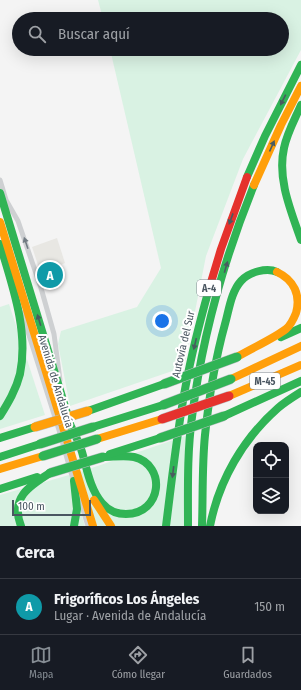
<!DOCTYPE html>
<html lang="es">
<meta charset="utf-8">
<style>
:root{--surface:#171b24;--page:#20242c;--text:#f1f3f6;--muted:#9ea1a6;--line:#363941;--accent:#868d94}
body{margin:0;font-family:"Fira Sans Condensed",sans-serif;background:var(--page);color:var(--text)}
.controls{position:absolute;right:12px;bottom:12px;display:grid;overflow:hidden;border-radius:8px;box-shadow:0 4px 16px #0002}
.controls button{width:36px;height:36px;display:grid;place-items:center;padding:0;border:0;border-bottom:1px solid var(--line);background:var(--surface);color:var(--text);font:20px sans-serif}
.scale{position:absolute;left:12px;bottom:10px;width:79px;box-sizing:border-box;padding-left:4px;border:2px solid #4a5661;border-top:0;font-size:11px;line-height:14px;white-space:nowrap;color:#4a5661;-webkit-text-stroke:3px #fff;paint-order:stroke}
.you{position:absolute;left:162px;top:321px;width:14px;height:14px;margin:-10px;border:3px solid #fff;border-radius:50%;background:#1a73e8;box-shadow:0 0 0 6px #1a73e833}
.badge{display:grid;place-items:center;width:26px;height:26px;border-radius:50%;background:var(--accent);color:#fff;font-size:13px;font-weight:700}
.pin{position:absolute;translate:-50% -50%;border:2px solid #fff;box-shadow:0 1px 4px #0006}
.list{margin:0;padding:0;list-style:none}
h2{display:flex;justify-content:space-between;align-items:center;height:52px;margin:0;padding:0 16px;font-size:17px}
h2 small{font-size:13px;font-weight:400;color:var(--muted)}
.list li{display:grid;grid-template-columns:26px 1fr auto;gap:12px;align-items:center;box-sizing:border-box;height:56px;padding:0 16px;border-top:1px solid var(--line)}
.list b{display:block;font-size:15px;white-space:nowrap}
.list p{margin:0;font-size:13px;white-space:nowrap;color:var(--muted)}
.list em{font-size:13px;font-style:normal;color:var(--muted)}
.icon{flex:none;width:22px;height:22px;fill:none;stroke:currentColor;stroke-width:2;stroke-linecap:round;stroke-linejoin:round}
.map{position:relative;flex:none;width:301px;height:526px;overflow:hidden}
.search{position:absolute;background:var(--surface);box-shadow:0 4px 16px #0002;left:12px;right:12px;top:12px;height:44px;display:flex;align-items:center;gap:10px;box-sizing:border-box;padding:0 14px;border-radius:22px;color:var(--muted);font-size:15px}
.sheet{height:108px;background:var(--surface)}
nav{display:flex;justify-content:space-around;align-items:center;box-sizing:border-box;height:56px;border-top:1px solid var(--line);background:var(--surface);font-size:11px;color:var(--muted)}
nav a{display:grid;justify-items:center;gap:2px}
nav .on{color:var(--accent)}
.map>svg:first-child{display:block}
.commercial{fill:#e8e7e3}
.green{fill:#d9f2e3}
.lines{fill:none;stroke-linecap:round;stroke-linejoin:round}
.street{stroke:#ced0d2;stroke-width:5}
.fast{stroke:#30b455;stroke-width:8}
.slow{stroke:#ff9f0a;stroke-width:8}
.jam{stroke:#e5322d;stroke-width:8}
.fast-bridge-casing{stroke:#b9bec3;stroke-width:10;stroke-linecap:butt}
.slow-bridge-casing{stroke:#b9bec3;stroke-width:10;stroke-linecap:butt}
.jam-bridge-casing{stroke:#b9bec3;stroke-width:10;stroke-linecap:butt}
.fast-bridge{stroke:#30b455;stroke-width:9}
.slow-bridge{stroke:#ff9f0a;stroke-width:9}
.jam-bridge{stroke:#e5322d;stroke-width:9}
.oneway{fill:#495b60}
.oneway2{fill:#727b83}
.labels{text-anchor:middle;stroke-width:4;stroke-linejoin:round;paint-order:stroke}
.shield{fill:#fff;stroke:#808990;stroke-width:1}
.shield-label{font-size:10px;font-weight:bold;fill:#4a5661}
.street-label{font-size:11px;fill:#4a5661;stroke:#fff}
</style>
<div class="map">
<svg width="301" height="526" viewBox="0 0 301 526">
<rect width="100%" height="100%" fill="#f4f4f4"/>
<!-- commercial -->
<path class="commercial" d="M57 238 65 263 41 274 32 247Z"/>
<!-- green -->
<g class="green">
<path d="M98 0H301V50L243 159 206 256 184 367 70 406 58 344 61 331 137 307 161 268 110 49H282V19H103Z"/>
<path d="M9 304 45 415 0 429V307Z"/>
<path d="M188 435 186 526H97L80 472Z"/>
<path d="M69 475 85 526H0V495Z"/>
</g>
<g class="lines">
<!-- street -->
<g class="street">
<path d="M0 180 6 200 18 221 41 288 54 334 60 380"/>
<path d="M22 313 59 430 74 483"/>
<path d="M80 500 88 526"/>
</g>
<!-- fast -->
<g class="fast">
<path d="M301 105C295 119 287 133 284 148 277 179 291 211 301 240"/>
<path d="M247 177 265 136 301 65"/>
<path d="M0 193 70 423"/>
<path d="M0 244C12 285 29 331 20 374 16 390 8 403 0 416"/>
<path d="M281 337 301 328"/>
<path d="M88 411 164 384"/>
<path d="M224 416 301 381"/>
<path d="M70 424C74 433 79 442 82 452 87 469 90 489 102 503 108 510 117 514 126 514 162 514 167 465 134 457 124 455 113 457 103 457"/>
<path d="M93 427 163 405"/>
<path d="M0 438 35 427"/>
<path d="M110 454 160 438"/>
<path d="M0 457 40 444"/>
<path d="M74 481 77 509 74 526"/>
<path d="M0 489 37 477"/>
<path d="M21 526C10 498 29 486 50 473"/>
<path d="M166 526C172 479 177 431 186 384 192 352 200 321 209 289"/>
<path d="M188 526C188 490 187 453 192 417 202 337 224 259 254 185"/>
<path d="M202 526C203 496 202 465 205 435 209 397 215 360 225 324 229 310 231 292 241 281 249 272 267 267 277 272"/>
<path d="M210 526C219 480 243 439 278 408 285 402 293 397 301 392"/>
</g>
<!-- slow -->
<g class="slow">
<path d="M254 185 281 125 301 86"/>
<path d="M0 222 62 424"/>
<path d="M237 357C252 348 273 339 286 329 291 325 294 318 296 313 301 295 294 280 277 272"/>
<path d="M231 379 301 346"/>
<path d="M229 396 301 365"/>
<path d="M63 427 93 526"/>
<path d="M97 439 162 419"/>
<path d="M0 469 43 456"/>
<path d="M94 500 111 526"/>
</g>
<!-- jam -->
<path class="jam" d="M209 289 221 249 247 177"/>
<!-- fast-bridge casing -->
<g class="fast-bridge-casing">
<g id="fast-bridge">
<path d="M164 384 237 357"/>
<path d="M163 405 231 379"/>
<path d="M160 438 224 416"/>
<path d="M40 444 93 427"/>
<path d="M43 456 97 439"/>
<path d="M50 473 103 457"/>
</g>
</g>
<!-- slow-bridge casing -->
<g class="slow-bridge-casing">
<path id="slow-bridge" d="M35 427 88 411"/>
</g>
<!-- jam-bridge casing -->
<g class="jam-bridge-casing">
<path id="jam-bridge" d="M162 419 229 396"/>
</g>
<!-- fast-bridge -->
<use href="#fast-bridge" class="fast-bridge"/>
<!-- slow-bridge -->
<use href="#slow-bridge" class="slow-bridge"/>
<!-- jam-bridge -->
<use href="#jam-bridge" class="jam-bridge"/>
</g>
<!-- one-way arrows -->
<defs><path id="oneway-solid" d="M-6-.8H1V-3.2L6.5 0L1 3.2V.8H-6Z"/></defs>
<g class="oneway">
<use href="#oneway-solid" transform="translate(283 100) rotate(117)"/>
<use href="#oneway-solid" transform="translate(272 146) rotate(-66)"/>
<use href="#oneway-solid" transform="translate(231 219) rotate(110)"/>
<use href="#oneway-solid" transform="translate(226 267) rotate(-74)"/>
<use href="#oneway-solid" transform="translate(39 320) rotate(-107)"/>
<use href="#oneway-solid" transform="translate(195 344) rotate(103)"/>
<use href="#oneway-solid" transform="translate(173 472) rotate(97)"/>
</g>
<use class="oneway2" href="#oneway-solid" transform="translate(26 243) rotate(-109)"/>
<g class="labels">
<!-- shield labels -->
<g class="shield">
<rect x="197" y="280" width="24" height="16" rx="3"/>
<rect x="250" y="373" width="30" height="16" rx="3"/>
</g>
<g class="shield-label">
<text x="209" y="292">A-4</text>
<text x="265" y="385">M-45</text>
</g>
<!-- street labels -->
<g class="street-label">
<text transform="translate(183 344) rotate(-77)" y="4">Autovía del Sur</text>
<text transform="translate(56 381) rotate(73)" y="4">Avenida de Andalucía</text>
</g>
</g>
</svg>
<div class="controls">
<button><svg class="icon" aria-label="locate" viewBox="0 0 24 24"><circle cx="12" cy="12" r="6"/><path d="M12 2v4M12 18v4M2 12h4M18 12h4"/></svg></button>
<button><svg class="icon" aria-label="layers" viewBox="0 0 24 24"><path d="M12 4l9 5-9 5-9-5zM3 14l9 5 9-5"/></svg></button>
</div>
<div class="scale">100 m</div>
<div class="you"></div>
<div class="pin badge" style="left:50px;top:275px;background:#0f9aa8">A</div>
<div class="search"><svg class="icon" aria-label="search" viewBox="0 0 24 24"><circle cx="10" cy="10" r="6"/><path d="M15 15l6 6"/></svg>Buscar aquí</div>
</div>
<section class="sheet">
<h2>Cerca<small></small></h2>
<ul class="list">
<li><span class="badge" style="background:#0f9aa8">A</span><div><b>Frigoríficos Los Ángeles</b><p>Lugar · Avenida de Andalucía</p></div><em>150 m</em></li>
</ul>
</section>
<nav>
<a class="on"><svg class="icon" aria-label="map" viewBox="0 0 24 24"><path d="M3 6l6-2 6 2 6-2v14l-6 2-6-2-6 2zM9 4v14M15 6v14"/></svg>Mapa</a>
<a><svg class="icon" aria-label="directions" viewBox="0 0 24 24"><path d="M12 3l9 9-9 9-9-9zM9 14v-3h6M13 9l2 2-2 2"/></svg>Cómo llegar</a>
<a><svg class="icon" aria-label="saved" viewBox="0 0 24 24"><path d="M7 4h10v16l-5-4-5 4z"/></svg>Guardados</a>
</nav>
